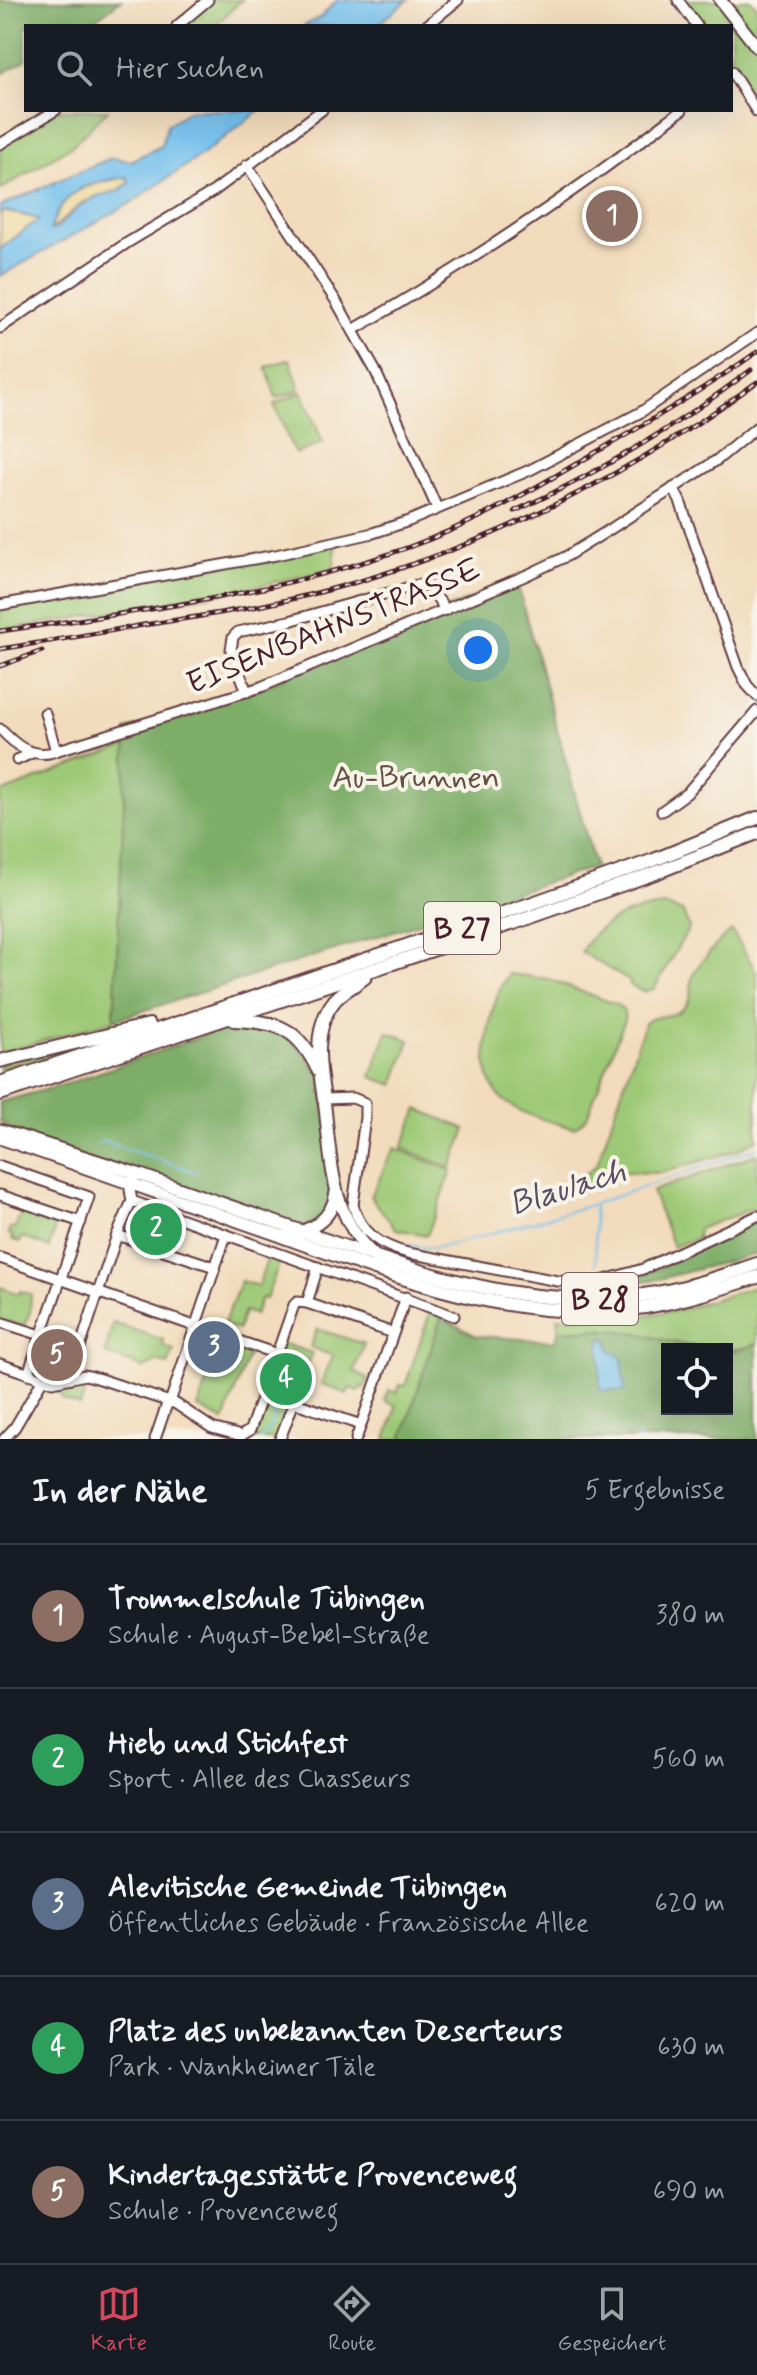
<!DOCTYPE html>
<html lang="de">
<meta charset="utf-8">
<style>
:root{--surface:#171b24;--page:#242831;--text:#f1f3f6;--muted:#9ea1a6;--line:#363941;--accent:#d1495b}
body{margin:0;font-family:Mynerve,sans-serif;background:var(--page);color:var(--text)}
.controls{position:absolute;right:24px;bottom:24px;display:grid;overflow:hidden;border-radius:0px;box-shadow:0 8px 32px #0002}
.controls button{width:72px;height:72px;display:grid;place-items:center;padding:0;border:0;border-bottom:2px solid var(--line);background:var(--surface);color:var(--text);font:40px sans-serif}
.you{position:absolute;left:478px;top:650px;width:28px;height:28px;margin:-20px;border:6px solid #fff;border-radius:50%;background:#1a73e8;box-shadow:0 0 0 12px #1a73e833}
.badge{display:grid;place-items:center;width:52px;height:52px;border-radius:50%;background:var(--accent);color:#fff;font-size:26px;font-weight:700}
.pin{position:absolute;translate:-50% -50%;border:4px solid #fff;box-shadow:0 2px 8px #0006}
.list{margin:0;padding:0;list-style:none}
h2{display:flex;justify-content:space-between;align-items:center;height:104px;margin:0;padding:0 32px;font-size:34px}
h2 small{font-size:26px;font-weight:400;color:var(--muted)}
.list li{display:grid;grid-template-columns:52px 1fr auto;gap:24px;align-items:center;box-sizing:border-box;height:144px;padding:0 32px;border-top:2px solid var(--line)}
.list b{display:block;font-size:30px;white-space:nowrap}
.list p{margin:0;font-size:26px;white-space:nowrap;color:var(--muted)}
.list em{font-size:26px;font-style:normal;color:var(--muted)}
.icon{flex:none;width:44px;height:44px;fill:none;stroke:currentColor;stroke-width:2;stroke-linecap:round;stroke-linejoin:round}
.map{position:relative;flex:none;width:757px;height:1439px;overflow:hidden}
.search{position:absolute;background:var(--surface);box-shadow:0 8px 32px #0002;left:24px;right:24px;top:24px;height:88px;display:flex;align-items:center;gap:20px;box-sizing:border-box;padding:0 28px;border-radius:0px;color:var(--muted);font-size:30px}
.sheet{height:824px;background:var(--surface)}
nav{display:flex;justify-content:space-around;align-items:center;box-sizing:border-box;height:112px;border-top:2px solid var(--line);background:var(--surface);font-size:22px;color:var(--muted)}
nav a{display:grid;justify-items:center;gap:4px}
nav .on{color:var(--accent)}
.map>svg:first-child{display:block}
.green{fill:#9dc976;stroke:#747450;stroke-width:2}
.forest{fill:#7ead67;stroke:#646649;stroke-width:2}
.sand{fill:#eeda9e;stroke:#9c7c64;stroke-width:2}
.water{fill:#74c1ee;stroke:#5f708c;stroke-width:2;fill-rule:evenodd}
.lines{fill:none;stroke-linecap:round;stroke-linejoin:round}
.stream{stroke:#74c1ee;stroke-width:2}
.minor-casing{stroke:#633b41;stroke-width:13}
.major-casing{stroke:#633b41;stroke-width:15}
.highway-casing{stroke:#633b41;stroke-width:16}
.minor{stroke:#fff;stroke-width:9}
.major{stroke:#fff;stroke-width:11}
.highway{stroke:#fff;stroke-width:12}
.rail-casing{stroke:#4a1f2b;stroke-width:5}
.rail{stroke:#f7f3e8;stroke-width:2;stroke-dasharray:6;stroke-linecap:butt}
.labels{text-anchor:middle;stroke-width:8;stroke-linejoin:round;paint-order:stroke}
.shield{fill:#f7f3e8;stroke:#7e5f64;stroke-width:2}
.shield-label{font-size:30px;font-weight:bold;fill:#4a1f2b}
.street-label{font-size:32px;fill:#4a1f2b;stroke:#f7f3e8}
.park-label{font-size:32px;fill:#635242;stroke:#f7f3e8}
.water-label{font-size:34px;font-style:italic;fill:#575066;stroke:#f7f3e8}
</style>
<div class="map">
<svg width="757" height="1439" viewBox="0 0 757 1439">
<rect width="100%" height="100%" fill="#f7f3e8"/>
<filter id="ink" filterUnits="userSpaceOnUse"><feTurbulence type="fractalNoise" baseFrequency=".0125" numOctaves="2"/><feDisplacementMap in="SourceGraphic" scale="16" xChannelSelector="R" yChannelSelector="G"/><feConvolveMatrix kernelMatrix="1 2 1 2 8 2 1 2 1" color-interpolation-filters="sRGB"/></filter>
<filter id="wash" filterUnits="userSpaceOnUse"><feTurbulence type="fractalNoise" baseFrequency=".006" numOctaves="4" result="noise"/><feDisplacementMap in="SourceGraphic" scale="32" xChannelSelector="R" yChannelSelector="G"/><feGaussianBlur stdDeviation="1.8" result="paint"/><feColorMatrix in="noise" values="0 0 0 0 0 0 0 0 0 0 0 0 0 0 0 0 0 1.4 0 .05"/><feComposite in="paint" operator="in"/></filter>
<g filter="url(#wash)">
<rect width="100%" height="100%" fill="#f2dbbc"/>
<!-- green -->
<g class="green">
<path d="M208 0H242L214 26H177Z"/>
<path d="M682 0H751L757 7V101L731 66V26H701Z"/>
<path d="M56 110H108L73 145 0 190V144Z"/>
<path d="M290 359 300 390 276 398 266 367Z"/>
<path d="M302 392 323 443 295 454 274 404Z"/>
<path d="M336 542 334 569 244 589 0 631V605Z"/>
<path d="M127 745 114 1020 0 1053V793Z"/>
<path d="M666 906 683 912 689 928 654 989 643 992 630 985 629 981 581 952C599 920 631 909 666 906Z"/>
<path d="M732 931 757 973V1139L738 1150 661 1173 623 1172 580 1192 581 1178 597 1164 645 1023C658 1011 678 1022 689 1000 693 993 690 982 693 975 698 964 722 937 732 931Z"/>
<path d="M509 974 548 979 615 1004C625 1009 626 1014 623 1024L586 1119 574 1128C511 1112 475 1101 489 1026 493 1009 497 989 509 974Z"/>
<path d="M387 1032 410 1040 394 1085 371 1077Z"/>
<path d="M126 1035 0 1077V1065Z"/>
<path d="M418 1109 466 1129 451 1168 402 1148Z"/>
<path d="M395 1148 452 1171 427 1235 396 1229 370 1196C380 1182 384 1164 395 1148Z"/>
<path d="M757 1154V1207L698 1229 697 1238 673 1247 652 1191Z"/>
<path d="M22 1209 52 1218 51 1222 56 1224 49 1248 23 1237 20 1242 11 1239 12 1235 8 1233 10 1228 15 1229Z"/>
<path d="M268 1257 280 1261 266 1299 261 1298 255 1315 244 1311 238 1330 223 1325 241 1281 258 1286Z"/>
<path d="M757 1286V1344C717 1359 676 1341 635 1333 610 1328 584 1330 559 1331L558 1317H632L680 1310Z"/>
<path d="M0 1287 19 1294 20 1291 31 1294 30 1312 24 1326 0 1320Z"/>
<path d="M432 1307 444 1311 402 1439H386L397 1406 385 1401 389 1390 397 1393 400 1385 405 1386Z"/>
<path d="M113 1323 164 1340 163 1346 174 1350 168 1365 157 1361 142 1369V1367L105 1354Z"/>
<path d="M317 1329 364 1344 354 1372 368 1378 364 1388 361 1387 359 1391 349 1388 347 1394 321 1384 333 1356 310 1347Z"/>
<path d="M199 1332 250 1350 224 1421 198 1408 221 1344 198 1335Z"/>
<path d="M281 1343 312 1353 296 1400 263 1392Z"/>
<path d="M75 1382 87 1386 80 1406 63 1400 57 1387Z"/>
<path d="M269 1405 288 1411 278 1439H253Z"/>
</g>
<!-- forest -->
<g class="forest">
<path d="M0 0H121L86 26H26V60L0 75Z"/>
<path d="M516 580 595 867 114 1020 127 730 261 687Z"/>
<path d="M275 1024 284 1028 321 1076 335 1201 303 1232 19 1137 0 1121V1102L66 1084 225 1028Z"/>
<path d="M757 1220V1254L659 1279 627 1283Z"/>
<path d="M441 1317 476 1336 554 1341 559 1331 593 1329 633 1332 683 1345 718 1349H667V1409H727V1350L737 1351 757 1344V1439H402Z"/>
</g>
<!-- sand -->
<g class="sand">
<path d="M128 177 129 184 122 187 121 190 82 203 50 231C65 187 86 185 128 177Z"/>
<path d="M1 211 40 219 0 249Z"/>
</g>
<!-- water -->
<g class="water">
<path d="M337 0H408L376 26H303L321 17Z"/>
<path d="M190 110H260L206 152 131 203 0 276V249L39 219 6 211 0 214V206L111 158 131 161 161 146 167 125ZM128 177 129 184 122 187 121 190 97 196 82 204 55 229 50 230C63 189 88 182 128 177Z"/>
<path d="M607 1338 610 1349 622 1358 625 1391 600 1390V1340Z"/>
</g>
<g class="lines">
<!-- stream -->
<g class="stream">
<path d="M99 1143 104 1141 196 1172"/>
<path d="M594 1206 596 1265"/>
<path d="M387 1239 410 1246 433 1248 458 1243 594 1204 757 1148"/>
<path d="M636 1436 640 1439"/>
<path d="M261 1439 271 1426 277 1407"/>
</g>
</g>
</g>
<g filter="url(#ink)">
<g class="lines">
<!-- minor casing -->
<g class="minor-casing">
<g id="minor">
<path d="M678 0 697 26"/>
<path d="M177 26 208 0"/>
<path d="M426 26 458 0"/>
<path d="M731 71 757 112"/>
<path d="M0 144 56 110"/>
<path d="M247 165 336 301 375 370 437 508"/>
<path d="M0 328 127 243 214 191 322 110"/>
<path d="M353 330C469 264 576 192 682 110"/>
<path d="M673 488 680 501 738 667 747 685 757 696"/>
<path d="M0 605 276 555 373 533 409 521 530 470 641 412 757 333"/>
<path d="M247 692 231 650 233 637 238 632 289 621 417 585 430 588 446 610"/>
<path d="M45 713 56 751"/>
<path d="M0 729C15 744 27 756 49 753L261 687 527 575 567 556 609 530 717 460 757 427"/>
<path d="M17 760 32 753"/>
<path d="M662 811 687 793 757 711"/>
<path d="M324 1099 353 1098 365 1103V1118L353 1205C361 1234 381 1246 408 1253L558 1281 598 1282 643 1269 757 1216"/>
<path d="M0 1166 89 1197 28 1374"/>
<path d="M0 1195 81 1222"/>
<path d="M132 1201 454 1316"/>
<path d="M132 1201 130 1190 135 1173"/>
<path d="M117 1235 215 1267"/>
<path d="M0 1258 220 1335"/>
<path d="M307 1303 318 1267"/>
<path d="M0 1322 41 1335"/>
<path d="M221 1335 277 1354"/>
<path d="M0 1364 53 1382 85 1375 97 1378 176 1404 212 1428 241 1436"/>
<path d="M70 1378 117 1235 132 1201"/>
<path d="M263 1392 361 1425"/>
<path d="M170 1402 226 1235"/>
<path d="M241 1436 250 1430 294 1305 297 1302 307 1303 393 1333"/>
<path d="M4 1439 15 1427 43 1379"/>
<path d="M155 1439 168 1401"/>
<path d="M280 1439 294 1402"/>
<path d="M356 1439 406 1297"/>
</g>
</g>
<!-- major casing -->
<g class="major-casing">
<g id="major">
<path d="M720 0 757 47"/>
<path d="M324 1099C331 1153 329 1215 373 1254"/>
<path d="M0 1130 135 1173 376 1257"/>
<path d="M0 1138 284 1237C310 1230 332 1222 336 1192"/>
</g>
</g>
<!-- highway casing -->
<g class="highway-casing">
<g id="highway">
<path d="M234 1020C279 1022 298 1028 318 1070"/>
<path d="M0 1061 149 1025"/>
<path d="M0 1083 527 905 654 860 757 818"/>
<path d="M0 1094 528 918 655 873 757 833"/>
<path d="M324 1099C319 1068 312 1027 335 1000 344 990 356 985 365 977"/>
<path d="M284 1237C400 1278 519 1326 645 1307 683 1301 720 1289 757 1277"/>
<path d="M376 1257C468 1288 560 1310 657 1293 692 1287 724 1275 757 1264"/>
</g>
</g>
<!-- minor -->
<use href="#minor" class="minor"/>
<!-- major -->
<use href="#major" class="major"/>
<!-- highway -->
<use href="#highway" class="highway"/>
<!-- rail casing -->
<g class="rail-casing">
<g id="rail">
<path d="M515 511C599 473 678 425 751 370"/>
<path d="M0 631C137 612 279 594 409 547 474 524 534 489 593 454 649 422 704 389 757 352"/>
<path d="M0 649C46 642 92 634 138 626 202 616 266 607 328 590 485 548 627 477 757 382"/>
<path d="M0 666 42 651"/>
</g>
</g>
<!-- rail -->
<use href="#rail" class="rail"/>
</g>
</g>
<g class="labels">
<!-- shield labels -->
<g class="shield">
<rect x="424" y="902" width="76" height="52" rx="6"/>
<rect x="562" y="1273" width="76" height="52" rx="6"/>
</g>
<g class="shield-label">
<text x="462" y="938">B 27</text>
<text x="600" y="1309">B 28</text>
</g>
<!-- street labels -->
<g class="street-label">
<text transform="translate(333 625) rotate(-22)" y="11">EISENBAHNSTRASSE</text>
</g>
<!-- park labels -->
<g class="park-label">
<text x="416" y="787">Au-Brunnen</text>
</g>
<!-- water labels -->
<g class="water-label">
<text transform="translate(567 1186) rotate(-17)" y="12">Blaulach</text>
</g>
</g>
</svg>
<div class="controls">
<button><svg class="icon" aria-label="locate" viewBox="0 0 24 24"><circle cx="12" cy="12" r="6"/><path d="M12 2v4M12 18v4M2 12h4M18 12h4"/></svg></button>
</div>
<div class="you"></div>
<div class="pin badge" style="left:612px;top:216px;background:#8d6e63">1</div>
<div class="pin badge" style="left:156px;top:1229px;background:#2e9e5b">2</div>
<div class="pin badge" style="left:214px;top:1347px;background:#5c6f8a">3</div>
<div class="pin badge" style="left:286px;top:1379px;background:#2e9e5b">4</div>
<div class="pin badge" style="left:57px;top:1355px;background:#8d6e63">5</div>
<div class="search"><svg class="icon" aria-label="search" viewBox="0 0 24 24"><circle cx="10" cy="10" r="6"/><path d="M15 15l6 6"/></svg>Hier suchen</div>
</div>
<section class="sheet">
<h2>In der Nähe<small>5 Ergebnisse</small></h2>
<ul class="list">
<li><span class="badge" style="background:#8d6e63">1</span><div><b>Trommelschule Tübingen</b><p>Schule · August-Bebel-Straße</p></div><em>380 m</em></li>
<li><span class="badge" style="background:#2e9e5b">2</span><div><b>Hieb und Stichfest</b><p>Sport · Allee des Chasseurs</p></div><em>560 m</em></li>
<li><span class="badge" style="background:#5c6f8a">3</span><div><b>Alevitische Gemeinde Tübingen</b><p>Öffentliches Gebäude · Französische Allee</p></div><em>620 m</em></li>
<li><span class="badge" style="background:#2e9e5b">4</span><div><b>Platz des unbekannten Deserteurs</b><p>Park · Wankheimer Täle</p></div><em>630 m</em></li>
<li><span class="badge" style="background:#8d6e63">5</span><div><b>Kindertagesstätte Provenceweg</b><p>Schule · Provenceweg</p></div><em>690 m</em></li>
</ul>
</section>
<nav>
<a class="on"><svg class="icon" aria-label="map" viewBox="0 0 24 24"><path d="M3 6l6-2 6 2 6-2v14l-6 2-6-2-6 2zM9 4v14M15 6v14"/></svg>Karte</a>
<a><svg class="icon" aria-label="directions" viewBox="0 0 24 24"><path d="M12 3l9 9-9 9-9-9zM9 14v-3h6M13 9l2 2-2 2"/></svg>Route</a>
<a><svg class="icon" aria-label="saved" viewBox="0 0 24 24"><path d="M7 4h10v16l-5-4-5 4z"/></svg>Gespeichert</a>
</nav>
